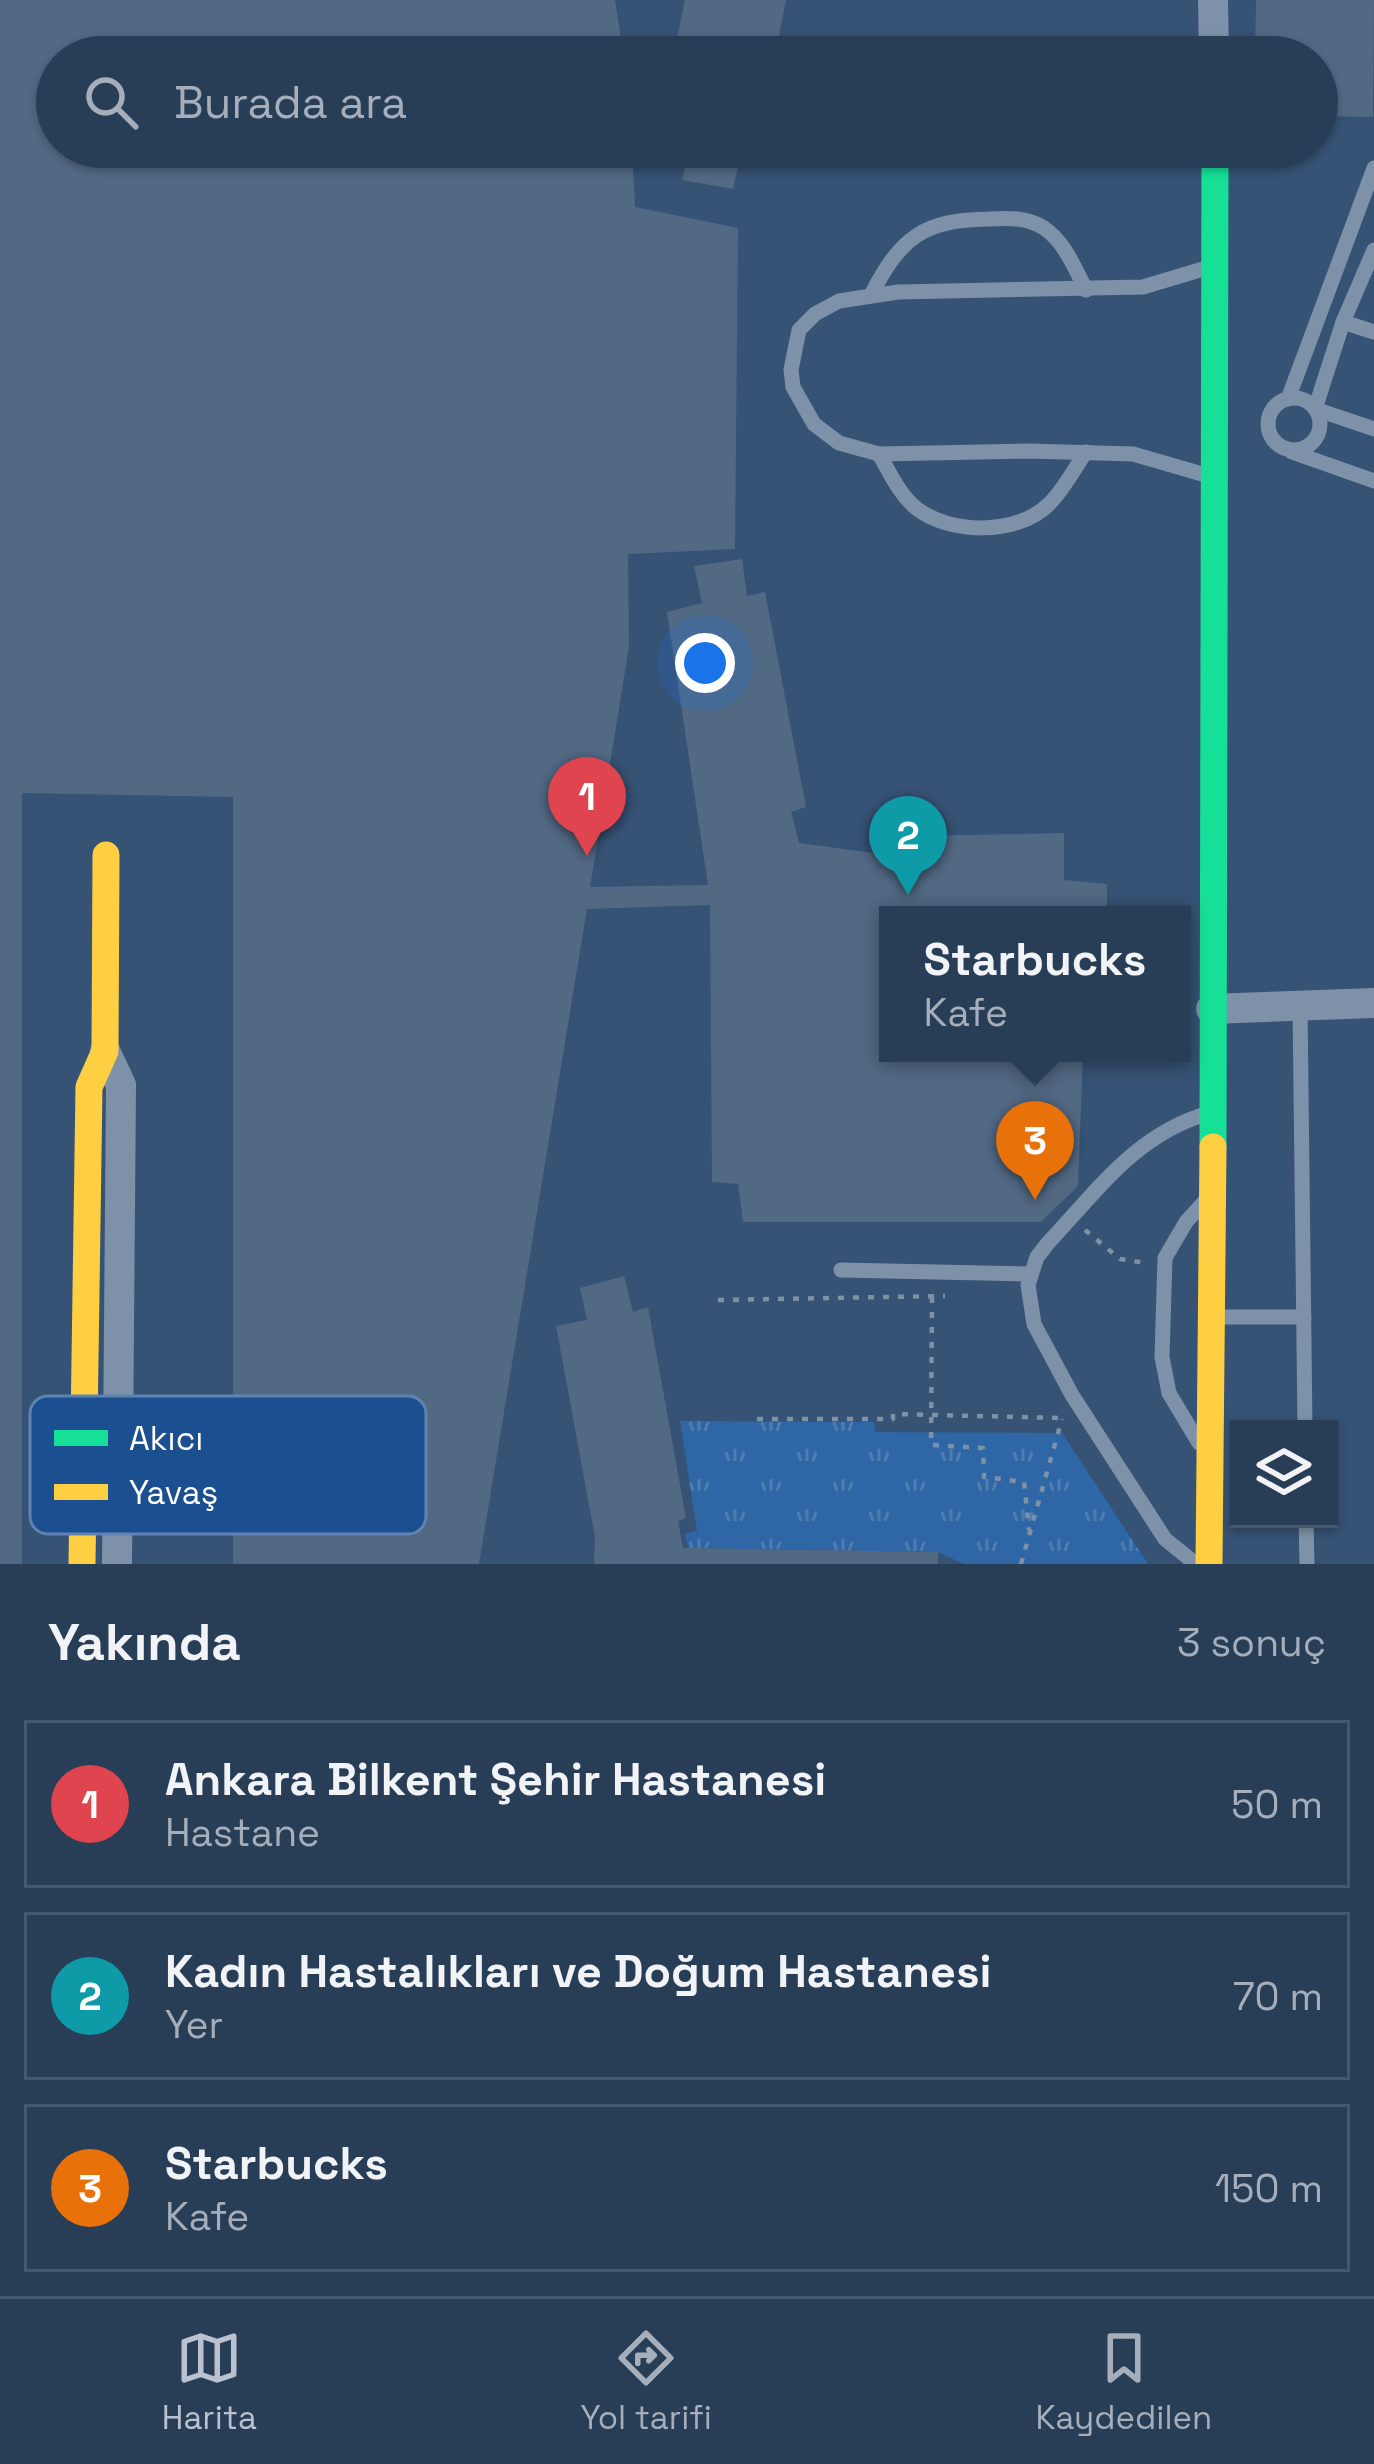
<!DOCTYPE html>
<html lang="tr">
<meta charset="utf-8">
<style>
:root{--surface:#283e57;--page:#344961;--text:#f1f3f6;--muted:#a5aeba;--line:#44576d;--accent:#b9c2ce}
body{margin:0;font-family:"Space Grotesk",sans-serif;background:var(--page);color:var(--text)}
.controls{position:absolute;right:36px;bottom:36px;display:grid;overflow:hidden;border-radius:0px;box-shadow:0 3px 9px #0004}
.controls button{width:108px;height:108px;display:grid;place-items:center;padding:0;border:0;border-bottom:3px solid var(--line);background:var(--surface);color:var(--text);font:60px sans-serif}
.you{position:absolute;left:705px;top:663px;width:42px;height:42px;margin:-30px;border:9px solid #fff;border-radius:50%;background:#1a73e8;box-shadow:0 0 0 18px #1a73e833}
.badge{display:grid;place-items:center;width:78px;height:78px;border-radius:50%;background:var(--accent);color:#fff;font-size:39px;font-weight:700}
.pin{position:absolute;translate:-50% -99px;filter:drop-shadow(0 3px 6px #0008)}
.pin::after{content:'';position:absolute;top:63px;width:42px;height:36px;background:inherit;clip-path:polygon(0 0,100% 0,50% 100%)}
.popup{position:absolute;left:879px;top:906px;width:312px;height:156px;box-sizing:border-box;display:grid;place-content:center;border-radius:0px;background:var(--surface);filter:drop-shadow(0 3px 9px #0005);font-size:39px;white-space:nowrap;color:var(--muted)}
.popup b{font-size:45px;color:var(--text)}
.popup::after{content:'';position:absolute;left:50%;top:100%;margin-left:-24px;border:24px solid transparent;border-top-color:var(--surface)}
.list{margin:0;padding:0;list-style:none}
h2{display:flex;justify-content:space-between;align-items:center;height:156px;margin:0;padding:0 48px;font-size:51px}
h2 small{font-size:39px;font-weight:400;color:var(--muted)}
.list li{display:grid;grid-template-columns:78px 1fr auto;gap:36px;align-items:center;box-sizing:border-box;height:168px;margin:0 24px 24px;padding:0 24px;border:3px solid var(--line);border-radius:0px}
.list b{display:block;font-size:45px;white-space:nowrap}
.list p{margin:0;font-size:39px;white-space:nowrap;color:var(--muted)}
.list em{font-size:39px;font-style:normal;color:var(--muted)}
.icon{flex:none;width:66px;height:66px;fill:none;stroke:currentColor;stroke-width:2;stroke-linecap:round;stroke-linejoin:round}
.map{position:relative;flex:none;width:1374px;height:1564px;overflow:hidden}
.search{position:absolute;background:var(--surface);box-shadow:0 3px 9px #0004;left:36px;right:36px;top:36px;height:132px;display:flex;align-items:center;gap:30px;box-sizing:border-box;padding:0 42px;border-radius:66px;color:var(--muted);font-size:45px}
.sheet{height:732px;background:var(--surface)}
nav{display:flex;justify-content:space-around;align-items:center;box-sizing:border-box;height:168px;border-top:3px solid var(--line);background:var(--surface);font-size:33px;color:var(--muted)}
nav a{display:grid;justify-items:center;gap:6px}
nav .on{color:var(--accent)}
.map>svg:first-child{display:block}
.grass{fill:url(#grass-tufts)}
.building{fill:#526984}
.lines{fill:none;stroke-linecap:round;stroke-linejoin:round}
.path{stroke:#7d92a8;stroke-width:4.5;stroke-dasharray:6 9;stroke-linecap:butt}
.lane{stroke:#7d92a8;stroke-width:15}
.street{stroke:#7d92a8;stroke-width:30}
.fast{stroke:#16e098;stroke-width:27}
.slow{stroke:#ffcf43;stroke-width:27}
.key{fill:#1b4f8f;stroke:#5f84b1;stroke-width:3}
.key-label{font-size:33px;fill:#fff}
</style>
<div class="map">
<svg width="1374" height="1564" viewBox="0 0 1374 1564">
<defs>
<pattern id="grass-tufts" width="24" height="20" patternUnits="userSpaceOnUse" patternTransform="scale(3)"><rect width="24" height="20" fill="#2f66a5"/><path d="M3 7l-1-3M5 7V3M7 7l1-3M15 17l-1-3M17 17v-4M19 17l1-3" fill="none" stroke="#4e7db2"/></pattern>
</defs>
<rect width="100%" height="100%" fill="#365274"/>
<!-- grass -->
<path class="grass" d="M680 1421 874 1422 875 1432 1062 1433 1148 1564H964L938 1552 688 1548 685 1534 697 1531Z"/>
<!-- building -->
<g class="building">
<path d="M0 0H615L624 57H57V147H632L635 207 738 228 735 549 628 554 629 647 590 887 708 885 667 612 702 603 694 566 742 559 747 596 765 592 806 807 791 812 799 843 918 859 910 836 1064 833V880L1107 884V915H888V1053H1083L1078 1186 1041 1222H743L738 1184 712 1182 710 905 587 909 479 1564H233V797L22 793V1564H0Z"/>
<path d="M685 0H786L775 57H673Z"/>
<path d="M1256 0H1374L1373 117 1317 116V57H1255Z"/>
<path d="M690 147H758L757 153 742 149 733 189 682 180Z"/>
<path d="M624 1276 633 1312 648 1307 686 1518 678 1521 683 1548 938 1552V1564H594L595 1537 556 1326 587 1320 580 1288Z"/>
</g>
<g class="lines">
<!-- path -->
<g class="path">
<path d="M1085 1230 1120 1259 1146 1263"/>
<path d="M932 1297 931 1445 983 1448 984 1477 1024 1482 1029 1530"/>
<path d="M718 1300 945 1296"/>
<path d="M757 1419H893V1414L1062 1418"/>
<path d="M1021 1564 1062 1419"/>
</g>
<!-- lane -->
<g class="lane">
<path d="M1374 250 1343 322 1315 409 1374 429"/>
<path d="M871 295C901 237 923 220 989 219 1008 218 1027 217 1044 228 1065 242 1075 269 1086 290"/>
<path d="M1343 322 1374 332"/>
<circle cx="1294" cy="424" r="26"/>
<path d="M1288 399 1374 168"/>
<path d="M1292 452 1374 481"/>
<path d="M879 454C890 473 899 494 916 508 950 535 1017 535 1048 505 1063 491 1074 469 1086 452"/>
<path d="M1209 476 1133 454 1029 451 879 454 839 443 814 424 793 387 791 370 799 330 815 314 839 301 898 292 1143 287 1213 266"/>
<path d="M1300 1004 1305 1429"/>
<path d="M841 1270 1031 1274"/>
<path d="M1216 1317H1304"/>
<path d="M1199 1443 1169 1393 1162 1357 1165 1258 1186 1222 1205 1201"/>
<path d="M1306 1519 1307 1564"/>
<path d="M1196 1564 1165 1539 1072 1395 1034 1324 1028 1285 1037 1257 1048 1243C1098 1190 1136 1134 1209 1113"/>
</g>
<!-- street -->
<g class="street">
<path d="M1213 0 1214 57"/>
<path d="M1211 1009 1374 1003"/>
<path d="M105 1051 121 1085 117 1564"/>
</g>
<!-- fast -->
<path class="fast" d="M1213 1147 1215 147"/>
<!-- slow -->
<g class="slow">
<path d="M82 1564 89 1087 105 1051 106 855"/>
<path d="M1209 1564 1213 1147"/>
</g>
</g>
<!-- legend -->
<rect x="30" y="1396" width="396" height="138" rx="18" class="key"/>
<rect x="54" y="1430" width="54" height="16" fill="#16e098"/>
<rect x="54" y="1484" width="54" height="16" fill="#ffcf43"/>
<g class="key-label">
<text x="129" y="1450">Akıcı</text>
<text x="129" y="1504">Yavaş</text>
</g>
</svg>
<div class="controls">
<button><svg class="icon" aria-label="layers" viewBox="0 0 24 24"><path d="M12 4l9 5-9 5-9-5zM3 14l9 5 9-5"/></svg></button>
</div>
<div class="you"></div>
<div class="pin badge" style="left:587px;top:856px;background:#e0444e">1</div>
<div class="pin badge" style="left:908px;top:895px;background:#0f9aa8">2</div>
<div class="pin badge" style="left:1035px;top:1200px;background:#e8710a">3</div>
<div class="popup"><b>Starbucks</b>Kafe</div>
<div class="search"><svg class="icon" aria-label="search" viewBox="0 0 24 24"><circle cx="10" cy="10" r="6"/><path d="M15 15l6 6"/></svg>Burada ara</div>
</div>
<section class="sheet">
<h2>Yakında<small>3 sonuç</small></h2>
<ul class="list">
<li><span class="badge" style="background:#e0444e">1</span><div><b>Ankara Bilkent Şehir Hastanesi</b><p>Hastane</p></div><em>50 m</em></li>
<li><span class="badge" style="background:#0f9aa8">2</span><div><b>Kadın Hastalıkları ve Doğum Hastanesi</b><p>Yer</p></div><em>70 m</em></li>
<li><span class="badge" style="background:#e8710a">3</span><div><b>Starbucks</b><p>Kafe</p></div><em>150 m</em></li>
</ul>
</section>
<nav>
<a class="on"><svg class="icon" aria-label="map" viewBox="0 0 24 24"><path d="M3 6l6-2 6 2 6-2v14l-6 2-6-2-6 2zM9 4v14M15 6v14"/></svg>Harita</a>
<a><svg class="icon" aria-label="directions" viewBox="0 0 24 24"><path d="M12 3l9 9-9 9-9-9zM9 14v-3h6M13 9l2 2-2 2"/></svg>Yol tarifi</a>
<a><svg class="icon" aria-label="saved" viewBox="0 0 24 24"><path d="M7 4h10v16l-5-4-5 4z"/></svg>Kaydedilen</a>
</nav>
